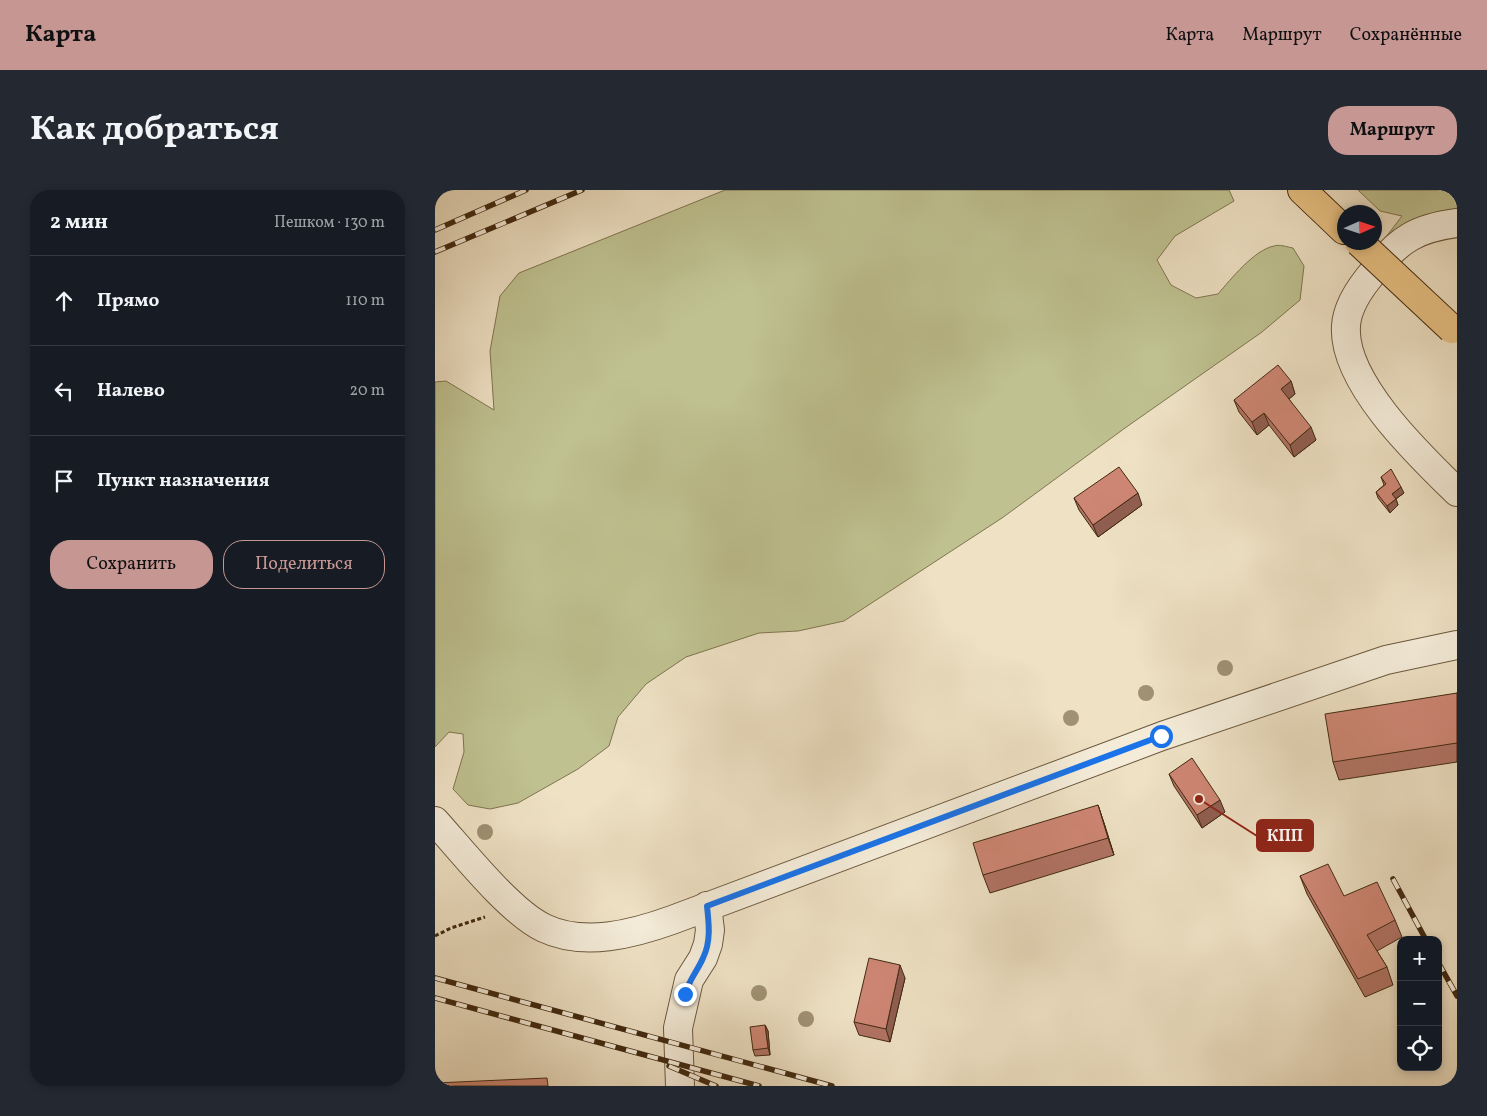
<!DOCTYPE html>
<html lang="ru">
<meta charset="utf-8">
<style>
:root{--surface:#171b24;--page:#242831;--text:#f1f3f6;--muted:#9ea1a6;--line:#363941;--accent:#c59692}
body{margin:0;font-family:Vollkorn,serif;background:var(--page);color:var(--text)}
.controls{position:absolute;right:15px;bottom:15px;display:grid;overflow:hidden;border-radius:10px;box-shadow:0 2px 8px #0003}
.controls button{width:45px;height:45px;display:grid;place-items:center;padding:0;border:0;border-bottom:1px solid var(--line);background:var(--surface);color:var(--text);font:25px sans-serif}
.compass{position:absolute;left:902px;top:15px;width:45px;height:45px;border-radius:50%;background:var(--surface);box-shadow:0 2px 8px #0003;rotate:87deg}
.stop{position:absolute;width:15px;height:15px;margin:-11px;border:4px solid #1a73e8;border-radius:50%;background:#fff}
.stop.end{background:#1a73e8;border-color:#fff;box-shadow:0 1px 5px #0008}
.list{margin:0;padding:0;list-style:none}
h2{display:flex;justify-content:space-between;align-items:center;height:65px;margin:0;padding:0 20px;font-size:21px}
h2 small{font-size:16px;font-weight:400;color:var(--muted)}
.list li{display:grid;grid-template-columns:32px 1fr auto;gap:15px;align-items:center;box-sizing:border-box;height:90px;padding:0 20px;border-top:1px solid var(--line)}
.list b{display:block;font-size:19px;white-space:nowrap}
.list em{font-size:16px;font-style:normal;color:var(--muted)}
.actions{display:flex;gap:10px;padding:15px 20px}
.actions a{flex:1;padding:11px 0;border:1px solid var(--accent);border-radius:20px;text-align:center;font-size:18px;color:var(--accent)}
.actions .main{background:var(--accent);color:#111}
.icon{flex:none;width:28px;height:28px;fill:none;stroke:currentColor;stroke-width:2;stroke-linecap:round;stroke-linejoin:round}
.map{position:relative;flex:none;width:1022px;height:896px;overflow:hidden;border-radius:20px}
header{display:flex;align-items:center;gap:30px;box-sizing:border-box;height:70px;padding:0 25px;background:var(--accent);color:#111}
header strong{font-size:24px}
nav{display:flex;gap:28px;margin-inline-start:auto;font-size:18px}
.intro{display:flex;align-items:center;justify-content:space-between;box-sizing:border-box;height:120px;padding:0 30px}
h1{margin:0;font-size:35px}
.button{padding:12px 22px;border-radius:20px;background:var(--accent);color:#111;font-size:18px;font-weight:700}
main{display:flex;gap:30px;padding:0 30px}
aside{flex:1;background:var(--surface);border-radius:20px;box-shadow:0 2px 8px #0003}
.map>svg:first-child{display:block}
.green{fill:#bfc190;stroke:#807550}
.lines{fill:none;stroke-linecap:round;stroke-linejoin:round}
.minor-casing{stroke:#6c573d;stroke-width:30}
.major-casing{stroke:#412910;stroke-width:30}
.path{stroke:#412910;stroke-width:3;stroke-dasharray:4 2.5;stroke-linecap:butt}
.minor{stroke:#f4ecd9;stroke-width:28}
.major{stroke:#e7c082;stroke-width:28}
.rail-casing{stroke:#412910;stroke-width:5.5}
.rail{stroke:#f4ecd9;stroke-width:4;stroke-dasharray:11;stroke-linecap:butt}
.major-bridge-casing{stroke:#412910;stroke-width:30;stroke-linecap:butt}
.major-bridge{stroke:#e7c082;stroke-width:28}
.tree{fill:#a09173}
.wall{fill:#b17364;stroke:#412910}
.shaded-wall{fill:#905e51;stroke:#412910}
.building{fill:#ce8674;stroke:#412910}
.route{stroke:#1a73e8;stroke-width:6}
.leader{fill:none;stroke:#8f2418;stroke-width:2}
.callout-dot{fill:#8f2418;stroke:#f4ecd9;stroke-width:2}
.callout{fill:#8f2418;stroke:#8f2418;stroke-width:2}
.callout-label{font-size:16px;text-anchor:middle;font-weight:bold;fill:#fff}
</style>
<header>
<strong>Карта</strong>
<nav><a>Карта</a><a>Маршрут</a><a>Сохранённые</a></nav>
</header>
<div class="intro"><h1>Как добраться</h1><a class="button">Маршрут</a></div>
<main>
<aside>
<h2>2 мин<small>Пешком · 130 m</small></h2>
<ul class="list">
<li><svg class="icon" aria-label="ahead" viewBox="0 0 24 24"><path d="M12 20V5M6 11l6-6 6 6"/></svg><div><b>Прямо</b></div><em>110 m</em></li>
<li><svg class="icon" aria-label="left" viewBox="0 0 24 24"><path d="M17 20v-9H6M10 6l-5 5 5 5"/></svg><div><b>Налево</b></div><em>20 m</em></li>
<li><svg class="icon" aria-label="arrive" viewBox="0 0 24 24"><path d="M6 21V4h12l-3 4 3 4H6"/></svg><div><b>Пункт назначения</b></div></li>
</ul>
<div class="actions"><a class="main">Сохранить</a><a>Поделиться</a></div>
</aside>
<div class="map">
<svg width="1022" height="896" viewBox="0 0 1022 896">
<rect width="100%" height="100%" fill="#eee1c4"/>
<filter id="stains"><feTurbulence type="fractalNoise" baseFrequency=".004" numOctaves="4"/><feColorMatrix values="0 0 0 0 .2 0 0 0 0 .09 0 0 0 0 .02 0 0 0 .5 -.17"/></filter>
<radialGradient id="worn" r=".72"><stop offset=".6" stop-color="#630" stop-opacity="0"/><stop offset="1" stop-color="#630" stop-opacity=".3"/></radialGradient>
<!-- green -->
<g class="green">
<path d="M290 0H794L799 11 740 46 722 70 736 95 761 108 783 104C796 89 819 60 839 56 844 54 852 57 858 58L869 76 865 110 827 142 690 238 567 328 409 431 363 441 324 443 251 467 211 494 183 527 174 556 143 579 83 613 55 619 33 615 18 599 29 562 28 544 14 542 0 557V192L11 191 59 220 55 161 65 106 84 83Z"/>
<path d="M923 0H1022V26L944 56 967 26 945 21Z"/>
</g>
<g class="lines">
<!-- minor casing -->
<g class="minor-casing">
<g id="minor">
<path d="M1022 33C983 38 964 49 940 80 927 95 912 115 911 136 907 192 985 266 1022 302"/>
<path d="M0 631C27 661 75 722 109 738 149 757 198 744 237 730L727 546 951 470 1022 455"/>
<path d="M245 896 243 838 254 790 268 768 273 754 275 740 272 716"/>
</g>
</g>
<!-- major casing -->
<g class="major-casing">
<path id="major" d="M867 0 909 40"/>
</g>
<!-- path -->
<path class="path" d="M0 746 16 738 50 727"/>
<!-- minor -->
<use href="#minor" class="minor"/>
<!-- major -->
<use href="#major" class="major"/>
<!-- rail casing -->
<g class="rail-casing">
<g id="rail">
<path d="M0 40 91 0"/>
<path d="M0 62 147 0"/>
<path d="M958 689 991 750"/>
<path d="M1003 772 1022 806"/>
<path d="M0 788 397 896"/>
<path d="M0 808 324 896"/>
<path d="M234 876 281 896"/>
</g>
</g>
<!-- rail -->
<use href="#rail" class="rail"/>
<!-- major-bridge casing -->
<g class="major-bridge-casing">
<path id="major-bridge" d="M924 52 1017 139"/>
</g>
<!-- major-bridge -->
<use href="#major-bridge" class="major-bridge"/>
</g>
<!-- trees -->
<g class="tree">
<circle cx="790" cy="478" r="8"/>
<circle cx="711" cy="503" r="8"/>
<circle cx="636" cy="528" r="8"/>
<circle cx="50" cy="642" r="8"/>
<circle cx="324" cy="803" r="8"/>
<circle cx="371" cy="829" r="8"/>
</g>
<!-- wall -->
<g class="wall">
<path d="M856 191 860 204 854 209 881 250 859 267 834 235 822 245 804 222 799 210Z"/>
<path d="M946 287 969 303 961 309 963 315 955 323 943 308 941 302 949 295Z"/>
<path d="M639 308 707 315 663 347 644 320Z"/>
<path d="M1022 503V572L904 590 898 572Z"/>
<path d="M734 584 790 622 767 638 739 596Z"/>
<path d="M663 615 669 633 679 665 555 703 548 685Z"/>
<path d="M865 686 960 730 967 747 942 761 952 777 958 795 930 807 872 704Z"/>
<path d="M470 788 455 852 424 845 419 832Z"/>
<path d="M330 835 333 841 335 865 320 866 318 860Z"/>
</g>
<!-- shaded-wall -->
<g class="shaded-wall">
<path d="M856 191 860 204 850 212 846 199Z"/>
<path d="M829 223 834 235 822 245 817 232Z"/>
<path d="M876 237 881 250 859 267 855 255Z"/>
<path d="M966 297 969 303 959 310 957 304Z"/>
<path d="M703 303 707 315 663 347 658 335Z"/>
<path d="M961 309 963 315 955 323 952 316Z"/>
<path d="M785 610 790 622 767 638 762 625Z"/>
<path d="M663 615 669 633 679 665 673 648Z"/>
<path d="M465 775 470 788 455 852 451 839Z"/>
<path d="M330 835 333 841 335 865 333 858Z"/>
</g>
<!-- building -->
<g class="building">
<path d="M843 175 856 191 846 199 876 237 855 255 829 223 817 232 799 210Z"/>
<path d="M684 277 703 303 658 335 639 308Z"/>
<path d="M956 279 966 297 957 304 961 309 952 316 941 302 951 294 946 287Z"/>
<path d="M1022 503V553L898 572 890 524Z"/>
<path d="M757 568 785 610 762 625 734 584Z"/>
<path d="M663 615 673 648 548 685 538 653Z"/>
<path d="M893 674 909 706 942 692 960 730 932 745 952 777 923 789 865 686Z"/>
<path d="M434 768 465 775 451 839 419 832Z"/>
<path d="M330 835 333 858 318 860 315 837Z"/>
<path d="M112 888 113 896H0V893Z"/>
</g>
<g class="lines">
<!-- route -->
<path class="route" d="M250 804C254 790 263 780 268 768 276 752 274 734 272 716L726 546"/>
</g>
<!-- callouts -->
<path class="leader" d="M764 609L822 646"/>
<circle class="callout-dot" cx="764" cy="609" r="5"/>
<rect class="callout" x="822" y="630" width="56" height="31" rx="5"/>
<g class="callout-label">
<text x="850" y="651">КПП</text>
</g>
<rect width="100%" height="100%" filter="url(#stains)"/>
<rect width="100%" height="100%" fill="url(#worn)"/>
</svg>
<div class="controls">
<button>+</button>
<button>−</button>
<button><svg class="icon" aria-label="locate" viewBox="0 0 24 24"><circle cx="12" cy="12" r="6"/><path d="M12 2v4M12 18v4M2 12h4M18 12h4"/></svg></button>
</div>
<svg class="compass" viewBox="-18 -18 36 36"><path d="M0-13l5 13h-10z" fill="#e53935"/><path d="M0 13l5-13h-10z" fill="#9ea1a6"/></svg>
<div class="stop" style="left:726px;top:546px"></div>
<div class="stop end" style="left:250px;top:804px"></div>
</div>
</main>
